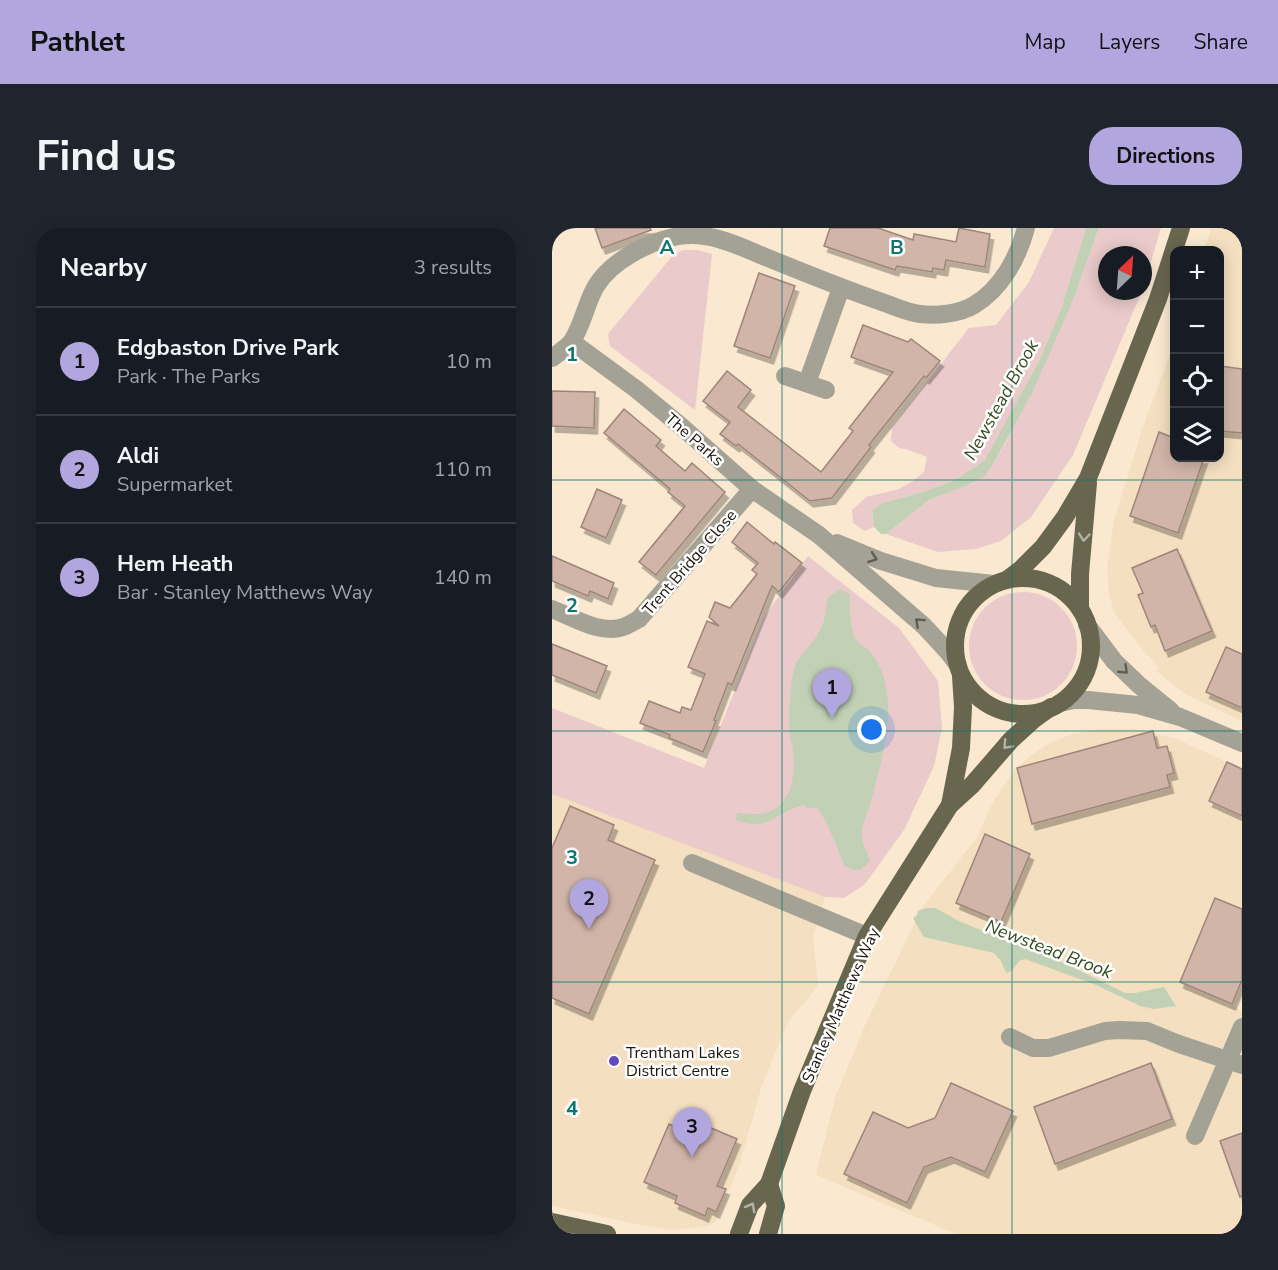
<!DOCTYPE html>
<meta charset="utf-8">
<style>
:root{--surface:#171b24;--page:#20242c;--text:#f1f3f6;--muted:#9ea1a6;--line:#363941;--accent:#b2a6de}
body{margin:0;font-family:"Nunito Sans",sans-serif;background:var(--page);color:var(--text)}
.controls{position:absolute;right:18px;top:18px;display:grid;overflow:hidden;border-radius:12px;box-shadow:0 3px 15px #0003}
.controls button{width:54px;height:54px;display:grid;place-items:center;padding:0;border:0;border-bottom:2px solid var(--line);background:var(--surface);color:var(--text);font:30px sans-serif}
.compass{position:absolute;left:546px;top:18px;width:54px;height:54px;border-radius:50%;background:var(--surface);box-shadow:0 3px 15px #0003;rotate:25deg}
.you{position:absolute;left:320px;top:502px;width:21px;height:21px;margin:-15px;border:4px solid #fff;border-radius:50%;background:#1a73e8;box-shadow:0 0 0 9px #1a73e833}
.badge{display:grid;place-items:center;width:39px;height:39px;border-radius:50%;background:var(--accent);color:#111;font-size:20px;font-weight:700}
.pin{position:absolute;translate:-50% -50px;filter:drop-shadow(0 2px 3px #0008)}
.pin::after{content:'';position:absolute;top:32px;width:21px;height:18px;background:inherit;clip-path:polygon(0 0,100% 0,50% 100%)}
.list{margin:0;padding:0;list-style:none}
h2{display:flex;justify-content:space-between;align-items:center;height:78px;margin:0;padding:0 24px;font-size:26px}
h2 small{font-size:20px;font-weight:400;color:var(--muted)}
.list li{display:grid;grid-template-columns:39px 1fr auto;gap:18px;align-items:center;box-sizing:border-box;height:108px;padding:0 24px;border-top:2px solid var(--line)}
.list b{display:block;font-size:22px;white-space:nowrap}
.list p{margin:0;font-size:20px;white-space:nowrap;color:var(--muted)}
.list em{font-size:20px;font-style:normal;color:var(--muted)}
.icon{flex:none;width:33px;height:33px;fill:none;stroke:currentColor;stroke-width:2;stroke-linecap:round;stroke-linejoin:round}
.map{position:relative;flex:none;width:690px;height:1006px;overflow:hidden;border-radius:24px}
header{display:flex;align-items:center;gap:36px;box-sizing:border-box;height:84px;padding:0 30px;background:var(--accent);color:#111}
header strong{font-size:28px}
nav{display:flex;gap:33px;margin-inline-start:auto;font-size:21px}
.intro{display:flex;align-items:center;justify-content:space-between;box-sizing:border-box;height:144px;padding:0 36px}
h1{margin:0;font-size:42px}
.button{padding:15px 27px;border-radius:24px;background:var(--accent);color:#111;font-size:21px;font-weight:700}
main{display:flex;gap:36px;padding:0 36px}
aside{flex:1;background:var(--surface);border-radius:24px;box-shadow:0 3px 15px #0003}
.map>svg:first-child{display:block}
.built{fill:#f5dfc1}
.green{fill:#eacaca}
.water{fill:#c2d1b6}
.building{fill:#d1b5a9;stroke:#9e8579;stroke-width:1.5;filter:url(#shadow)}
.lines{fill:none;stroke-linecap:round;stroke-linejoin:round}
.minor{stroke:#a3a295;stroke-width:18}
.major{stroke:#68664f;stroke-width:18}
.oneway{stroke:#b4b2a7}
.oneway2{stroke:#5f5c51}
.grid{fill:none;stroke:#0f766e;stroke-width:1.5;stroke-opacity:0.55}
.poi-dot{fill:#6648c0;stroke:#fff;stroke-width:2}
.labels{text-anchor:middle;stroke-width:5;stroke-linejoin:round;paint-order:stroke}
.street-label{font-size:16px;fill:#1b150d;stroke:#fff}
.poi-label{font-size:16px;fill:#1b150d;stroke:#fff;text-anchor:start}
.water-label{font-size:18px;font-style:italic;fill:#334a20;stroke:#fff}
.grid-label{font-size:20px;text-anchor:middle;font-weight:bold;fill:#0f766e;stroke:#fff;stroke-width:5;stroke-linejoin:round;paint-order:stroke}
</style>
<header>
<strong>Pathlet</strong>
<nav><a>Map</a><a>Layers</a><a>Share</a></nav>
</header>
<div class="intro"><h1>Find us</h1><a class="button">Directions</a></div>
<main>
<aside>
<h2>Nearby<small>3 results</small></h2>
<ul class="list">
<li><span class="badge">1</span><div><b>Edgbaston Drive Park</b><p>Park · The Parks</p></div><em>10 m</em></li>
<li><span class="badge">2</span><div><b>Aldi</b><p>Supermarket</p></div><em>110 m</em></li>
<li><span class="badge">3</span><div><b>Hem Heath</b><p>Bar · Stanley Matthews Way</p></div><em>140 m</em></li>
</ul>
</aside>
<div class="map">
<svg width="690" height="1006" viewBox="0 0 690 1006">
<defs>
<filter id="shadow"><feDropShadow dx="3.5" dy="6" stdDeviation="0" flood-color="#0004"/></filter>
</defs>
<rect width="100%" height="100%" fill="#fae8d1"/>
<!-- built -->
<g class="built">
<path d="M659 0H690V493L635 467 604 443 607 439 589 420 563 386 557 366 555 341 562 292 592 196 622 115V230H668V22H652Z"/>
<path d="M546 501H582L625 511 690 541V763L683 779 690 783V1006H404L264 947 284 867 314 795 370 680 425 609 441 574 463 541 477 529 498 515 518 507Z"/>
<path d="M0 566 273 669 261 709 266 757 235 796 209 860 188 935 164 993 157 998 120 1002 93 998 0 978Z"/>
</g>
<!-- green -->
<g class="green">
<path d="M502 0H534L509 81 488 131 432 233 401 253 370 264 331 275 320 283 322 299 313 303 301 295 300 282 314 269 347 261 361 253 372 244 375 229 357 222 347 220 339 213 340 199 417 100 444 97 477 54Z"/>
<path d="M547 0H609L591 59V27H555V63H590L521 227 479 289 449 313 424 321 386 324 334 306 377 272 433 248 443 233 454 214 522 70Z"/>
<path d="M131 22H145L160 26 143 182 58 118 56 106 121 27Z"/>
<path d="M256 328 347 400 386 453 390 500 382 538 352 602 313 656 292 670 273 669 0 566V480L152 540 212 389Z"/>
<circle cx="471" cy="418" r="54"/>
</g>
<!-- water -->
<g class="water">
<path d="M534 0H547L522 70 481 163 443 233 433 248 413 258 377 272 334 306H329L322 299 320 282 331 275 370 264 401 253 432 233 488 131 509 81Z"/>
<path d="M288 361 298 366C297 377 298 403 304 412 308 416 314 419 318 424 330 438 335 456 336 475 337 509 326 547 317 580 315 587 311 594 310 602 308 612 315 623 318 633L309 642H301L293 638 275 596 266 580H256L252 577C222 584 218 605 184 592L185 585C194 585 204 587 213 585 239 579 244 547 241 524 240 518 239 512 238 506 236 491 238 453 243 438 248 425 261 417 267 404 274 393 273 382 276 369Z"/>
<path d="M374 680H383L407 693 484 725H492L573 765H583L612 759 624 778 602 781 588 778 544 757 473 731 467 733 460 743 454 745 449 733 442 725 372 709 361 690 365 687 366 683Z"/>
</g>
<!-- building -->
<g class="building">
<path d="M43 0H98L99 2 50 20Z"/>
<path d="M278 0H326L361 12 362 6 404 14 407 0 438 6 433 39 394 32 392 42 381 40 380 44 345 38 343 42 272 18Z"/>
<path d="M207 45 243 58 218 130 182 118Z"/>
<path d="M311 97 356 114 359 111 388 133 374 150 372 148 317 217 319 219 280 270 258 273 186 216 184 218 168 206 178 194 151 173 175 143 199 162 186 179 269 244 301 203 297 200 341 144 299 129Z"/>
<path d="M668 138 690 141V205L668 203Z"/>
<path d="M0 163 43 164 42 200 0 198Z"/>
<path d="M72 181 109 212 104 218 133 243 140 235 173 264 104 347 87 334 133 278 116 264 118 261 52 205Z"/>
<path d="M607 204 622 210V230H652L626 305 578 288Z"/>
<path d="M45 261 70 272 54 310 29 299Z"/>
<path d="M195 294 222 316 223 314 250 335 227 364 220 358 180 457 176 455 162 492 164 493 151 524 117 510 118 507 88 495 97 473 128 485 130 479 139 482 153 446 136 439 155 393 167 398 157 389 163 374 178 380 205 346 200 342 206 335 180 314Z"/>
<path d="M625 321 660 403 613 423 603 397 599 399 586 367 591 365 580 340Z"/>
<path d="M0 328 62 355 56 371 38 363 36 368 0 353Z"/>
<path d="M0 416 55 438 44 465 0 447Z"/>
<path d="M674 419 690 426V480L654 464Z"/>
<path d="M601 503 605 520 615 518 622 545 615 547 618 559 480 596 465 540Z"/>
<path d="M675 534 690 541V588L657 573Z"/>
<path d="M18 578 62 597 56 612 103 632 37 786 0 770V620Z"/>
<path d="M433 606 478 626 449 694 404 675Z"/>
<path d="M663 670 690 681V752L680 776 628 754Z"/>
<path d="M599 835 620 891 503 936 482 879Z"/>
<path d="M399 855 461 883 433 944 399 929 372 939 355 975 292 946 321 884 356 900 383 890Z"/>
<path d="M131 888 185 911 165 958 174 961 164 984 156 980 153 988 123 975 125 968 92 954 117 896 126 900Z"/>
<path d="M690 905V968L688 969 668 913Z"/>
</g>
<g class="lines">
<!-- minor -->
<g class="minor">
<path d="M20 114 84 161 130 199 200 261 267 307 372 398 396 424 406 437"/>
<path d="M0 130C6 125 16 119 20 113 31 96 34 75 44 58 60 32 98 13 127 8 156 3 185 17 211 28 250 44 289 60 330 74 342 78 356 85 368 86 385 88 407 86 422 77 449 61 466 30 474 0"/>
<path d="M233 148 274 162"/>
<path d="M255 155 289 60"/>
<path d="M285 315 329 333 384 350 442 356"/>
<path d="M0 381C22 390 50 408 74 398 78 396 83 393 87 391L200 261"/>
<path d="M535 397 562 433 587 457 619 483"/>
<path d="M508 475 522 472H536L586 477 628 489 690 515"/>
<path d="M140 635 315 708"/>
<path d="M458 809 481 820H497L553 803 567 802 595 803 627 816 690 837"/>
<path d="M643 908 690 799"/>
</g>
<!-- major -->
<g class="major">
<circle cx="471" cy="418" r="68"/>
<path d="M456 351 468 342 491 319 513 289 536 250 606 71 629 0"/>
<path d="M528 381V346L536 255"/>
<path d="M398 577 409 520 411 479 409 448"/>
<path d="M0 994 55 1006"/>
<path d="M187 1006 198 977 217 956 250 863 315 708 398 577 420 557 459 512 481 492 499 479"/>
<path d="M216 1006 224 978 217 956"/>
</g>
</g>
<!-- one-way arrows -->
<defs><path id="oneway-chevron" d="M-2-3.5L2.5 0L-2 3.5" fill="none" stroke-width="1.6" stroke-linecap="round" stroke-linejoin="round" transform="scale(1.5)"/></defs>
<g class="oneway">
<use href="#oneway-chevron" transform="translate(532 309) rotate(95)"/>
<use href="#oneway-chevron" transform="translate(455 517) rotate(133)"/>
<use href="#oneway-chevron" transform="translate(199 979) rotate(-61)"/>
</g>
<g class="oneway2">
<use href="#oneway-chevron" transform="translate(321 330) rotate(20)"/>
<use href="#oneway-chevron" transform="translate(367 394) rotate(-138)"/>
<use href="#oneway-chevron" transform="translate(572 442) rotate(44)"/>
</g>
<!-- grid -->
<path class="grid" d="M230 0V1006M460 0V1006M0 252H690M0 503H690M0 754H690"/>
<!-- markers -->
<circle class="poi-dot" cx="62" cy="833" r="6"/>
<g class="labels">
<!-- street labels -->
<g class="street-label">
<text transform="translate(143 211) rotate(41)" y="6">The Parks</text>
<text transform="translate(137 334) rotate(-49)" y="6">Trent Bridge Close</text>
<text transform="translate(288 777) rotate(-66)" y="6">Stanley Matthews Way</text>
</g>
<!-- poi labels -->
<g class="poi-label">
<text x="74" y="830">Trentham Lakes<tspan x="74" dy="18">District Centre</tspan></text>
</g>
<!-- water labels -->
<g class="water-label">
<text transform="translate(449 172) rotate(-61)" y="6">Newstead Brook</text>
<text transform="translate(497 721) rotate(21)" y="6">Newstead Brook</text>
</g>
</g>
<g class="grid-label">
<text x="115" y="26">A</text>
<text x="345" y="26">B</text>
<text x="20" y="133">1</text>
<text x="20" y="384">2</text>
<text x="20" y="636">3</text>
<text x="20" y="887">4</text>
</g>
</svg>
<div class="controls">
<button>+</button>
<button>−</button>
<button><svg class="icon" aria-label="locate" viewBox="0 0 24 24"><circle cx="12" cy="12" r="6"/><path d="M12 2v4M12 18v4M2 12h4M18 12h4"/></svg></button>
<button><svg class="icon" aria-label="layers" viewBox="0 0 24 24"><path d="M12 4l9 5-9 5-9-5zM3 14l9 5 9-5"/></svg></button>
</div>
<svg class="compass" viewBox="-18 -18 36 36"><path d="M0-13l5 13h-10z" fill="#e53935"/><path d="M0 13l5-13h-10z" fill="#9ea1a6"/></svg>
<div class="you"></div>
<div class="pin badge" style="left:280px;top:490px">1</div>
<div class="pin badge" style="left:37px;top:701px">2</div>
<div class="pin badge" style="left:140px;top:929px">3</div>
</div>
</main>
